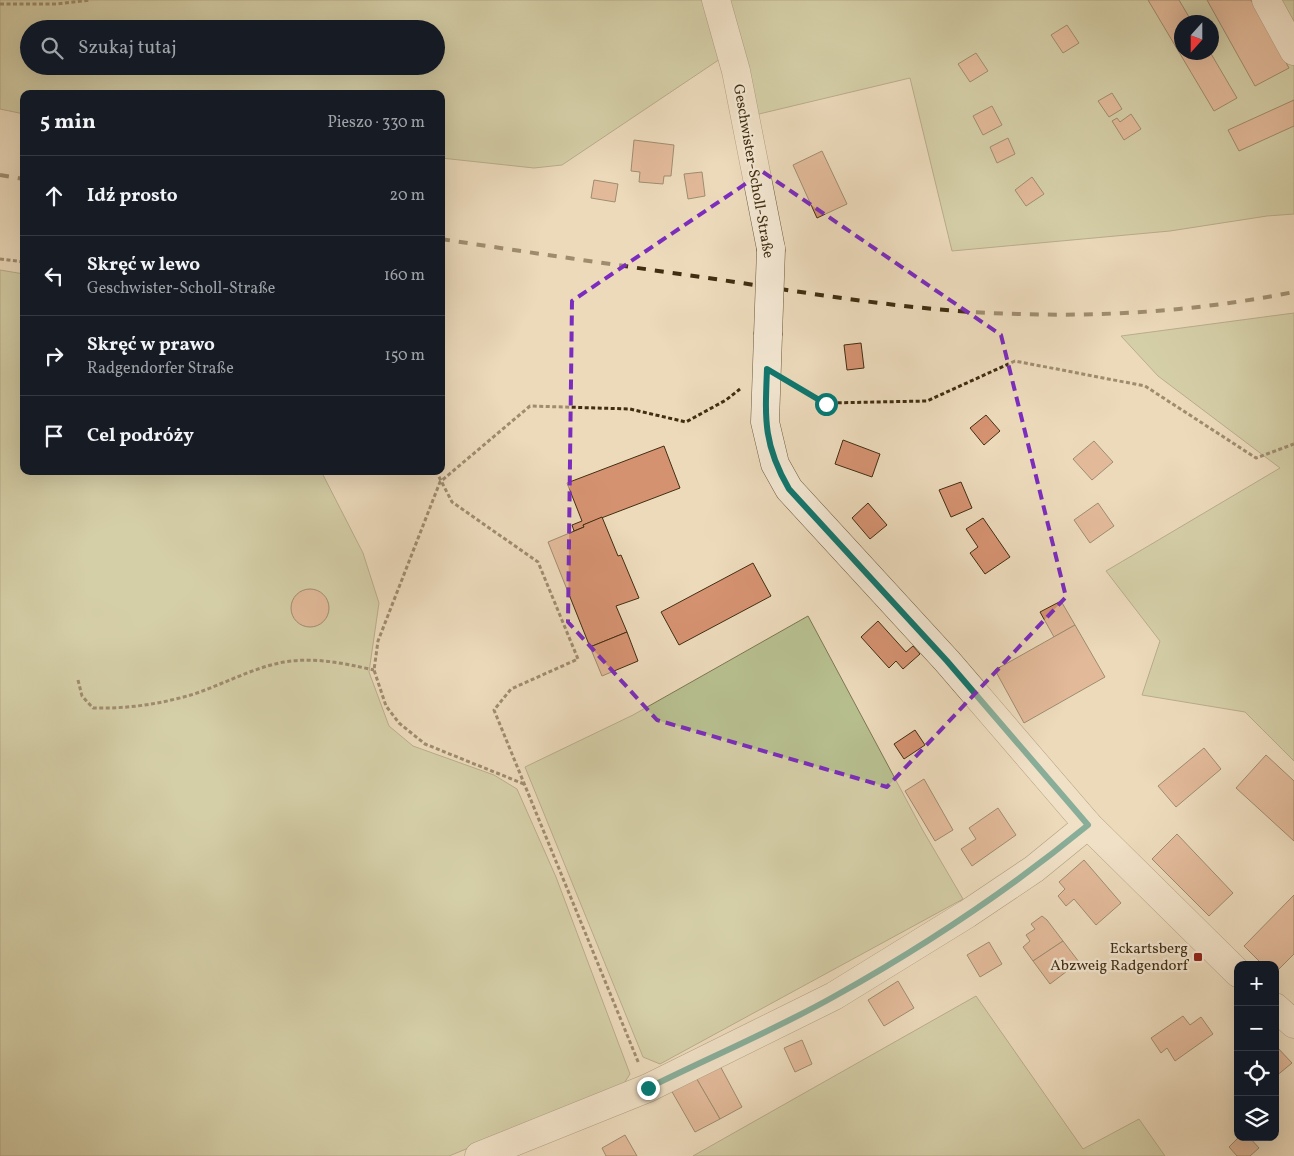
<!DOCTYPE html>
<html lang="pl">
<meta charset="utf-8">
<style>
:root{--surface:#171b24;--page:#242831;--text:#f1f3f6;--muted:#9ea1a6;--line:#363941}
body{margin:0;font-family:Vollkorn,serif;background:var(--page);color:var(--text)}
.controls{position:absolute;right:15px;bottom:15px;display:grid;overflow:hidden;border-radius:10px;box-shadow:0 5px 20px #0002}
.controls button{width:45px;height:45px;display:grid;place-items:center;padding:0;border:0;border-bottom:1px solid var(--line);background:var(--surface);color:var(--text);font:25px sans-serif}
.compass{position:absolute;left:1174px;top:15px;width:45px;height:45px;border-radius:50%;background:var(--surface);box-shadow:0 5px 20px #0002;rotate:201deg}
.stop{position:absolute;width:15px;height:15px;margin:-11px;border:4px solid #0f766e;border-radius:50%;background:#fff}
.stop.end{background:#0f766e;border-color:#fff;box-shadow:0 1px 5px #0008}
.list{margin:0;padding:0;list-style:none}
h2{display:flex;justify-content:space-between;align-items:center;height:65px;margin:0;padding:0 20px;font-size:21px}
h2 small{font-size:16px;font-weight:400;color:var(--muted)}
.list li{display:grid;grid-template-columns:32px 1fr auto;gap:15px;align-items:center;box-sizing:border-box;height:80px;padding:0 20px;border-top:1px solid var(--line)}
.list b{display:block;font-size:19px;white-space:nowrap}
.list p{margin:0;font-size:16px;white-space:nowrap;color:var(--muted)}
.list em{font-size:16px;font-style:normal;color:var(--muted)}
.icon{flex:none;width:28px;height:28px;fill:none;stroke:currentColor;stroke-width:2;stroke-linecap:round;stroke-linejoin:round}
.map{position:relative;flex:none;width:1294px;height:1156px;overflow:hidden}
.search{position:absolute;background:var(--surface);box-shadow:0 5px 20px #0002;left:20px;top:20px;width:425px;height:55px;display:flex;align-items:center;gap:12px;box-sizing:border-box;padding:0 18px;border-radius:28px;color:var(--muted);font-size:19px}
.panel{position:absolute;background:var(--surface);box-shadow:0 5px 20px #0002;left:20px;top:90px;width:425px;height:385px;border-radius:10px}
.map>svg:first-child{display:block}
.green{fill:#b8c090;stroke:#7c7751;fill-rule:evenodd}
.building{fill:#d59271;stroke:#412e12}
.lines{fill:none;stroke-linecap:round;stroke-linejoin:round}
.minor-casing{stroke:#6c593c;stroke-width:29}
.path{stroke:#412e12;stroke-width:3;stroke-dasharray:4 2.5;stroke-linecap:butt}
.minor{stroke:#f3e7d3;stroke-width:28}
.rail{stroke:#412e12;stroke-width:4;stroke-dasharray:9 9;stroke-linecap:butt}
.minor-bridge-casing{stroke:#6c593c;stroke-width:29;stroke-linecap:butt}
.minor-bridge{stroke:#f3e7d3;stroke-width:28}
.route{stroke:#0f766e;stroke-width:6}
.marked{fill:none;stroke:#7b2cbf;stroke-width:4;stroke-dasharray:10 6;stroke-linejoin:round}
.poi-dot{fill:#8f2418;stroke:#f3e7d3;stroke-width:2}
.labels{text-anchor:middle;stroke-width:4.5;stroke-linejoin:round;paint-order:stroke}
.street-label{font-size:15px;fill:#412e12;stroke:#f3e7d3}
.poi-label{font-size:15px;fill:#412e12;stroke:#f3e7d3;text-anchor:end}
</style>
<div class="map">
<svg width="1294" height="1156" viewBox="0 0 1294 1156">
<rect width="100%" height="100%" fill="#ecdabb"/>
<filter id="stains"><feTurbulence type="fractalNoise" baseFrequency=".004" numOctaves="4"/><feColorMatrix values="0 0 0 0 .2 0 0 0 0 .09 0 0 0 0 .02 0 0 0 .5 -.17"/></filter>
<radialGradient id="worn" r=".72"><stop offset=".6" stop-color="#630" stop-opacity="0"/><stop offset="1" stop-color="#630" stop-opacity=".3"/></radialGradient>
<!-- green -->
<g class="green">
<path d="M0 0H1294V214L1267 216 1170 231 952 251 910 78 738 119 723 57 562 165 534 168 441 158V94H24V114L0 109ZM1182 22H1212V52H1182ZM29 29H436V66H29Z"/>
<path d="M0 270 24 274V471H321L363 553 379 603 369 672 389 726 413 746 494 775 517 789 556 877 630 1074 623 1085 449 1156H0Z"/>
<path d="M1294 313V761L1245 712 1142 695 1160 641 1106 571 1280 468 1158 376 1121 336Z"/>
<path d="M808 616 922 829 963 899 660 1064 643 1057 525 767 633 715Z"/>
<path d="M976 996 1083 1149 1139 1119 1165 1156H693Z"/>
</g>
<!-- building -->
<g class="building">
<path d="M1148 0H1179L1192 22H1182V52H1210L1237 98 1214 111Z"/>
<path d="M1207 0H1251L1289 68 1255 86Z"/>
<path d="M1067 25 1079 43 1063 53 1051 35Z"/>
<path d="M976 53 988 71 970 82 958 64Z"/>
<path d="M1112 93 1122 109 1109 117 1098 101Z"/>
<path d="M1294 100V126L1239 151 1228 130Z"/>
<path d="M992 106 1002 125 983 135 973 116Z"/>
<path d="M1131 114 1141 129 1124 140 1112 121 1117 118 1120 122Z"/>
<path d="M1008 138 1015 154 997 163 990 147Z"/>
<path d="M634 140 674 145 671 176H664L663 184 639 182 640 172 631 171Z"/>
<path d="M822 151 847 204 817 218 793 165Z"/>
<path d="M702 172 705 196 688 199 684 174Z"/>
<path d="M1032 177 1044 194 1026 206 1015 190Z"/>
<path d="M594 180 618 184 615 202 591 198Z"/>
<path d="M861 343 864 368 847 370 844 345Z"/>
<path d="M986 415 1000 431 984 445 970 428Z"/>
<path d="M843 440 880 454 872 477 835 464Z"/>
<path d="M1094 441 1113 462 1092 480 1073 459Z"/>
<path d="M664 446 680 488 583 525 584 527 574 531 572 525 582 521 567 483Z"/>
<path d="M961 482 972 508 951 517 939 490Z"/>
<path d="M868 503 887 525 870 539 852 518Z"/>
<path d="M1098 503 1114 526 1090 543 1074 520Z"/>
<path d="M602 517 618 556 621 555 639 598 616 606 627 632 590 647 548 542 584 527 583 525Z"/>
<path d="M983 518 1010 557 985 574 970 553 978 547 966 529Z"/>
<path d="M753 563 771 596 679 645 661 612Z"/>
<circle cx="310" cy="608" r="19"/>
<path d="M1061 601 1075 625 1054 637 1040 612Z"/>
<path d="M878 621 906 652 913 646 920 654 903 669 896 661 889 668 861 637Z"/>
<path d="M1075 625 1105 677 1024 723 995 670Z"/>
<path d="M627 632 638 661 602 676 590 647Z"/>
<path d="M915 730 925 745 904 759 894 744Z"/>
<path d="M1204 748 1221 769 1176 807 1158 786Z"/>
<path d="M1266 755 1294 781V841L1236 788Z"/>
<path d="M924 779 953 830 935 841 905 791Z"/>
<path d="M998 808 1016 835 972 866 961 849 976 839 969 828Z"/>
<path d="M1177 834 1233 893 1209 916 1152 859Z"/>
<path d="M1084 860 1121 903 1096 925 1074 899 1066 906 1058 896 1065 889 1059 882Z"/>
<path d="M1294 895V954L1275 973V965H1263L1244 946Z"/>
<path d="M1042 916 1047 920 1063 941 1033 961 1023 947 1030 941 1026 935 1035 929 1031 924Z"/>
<path d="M1063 941 1079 962 1050 984 1033 961Z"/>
<path d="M989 942 1002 964 980 977 967 955Z"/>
<path d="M898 981 914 1008 884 1026 868 1000Z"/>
<path d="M1183 1016 1190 1025 1201 1017 1213 1034 1175 1061 1167 1048 1161 1053 1151 1038Z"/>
<path d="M802 1040 812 1064 795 1072 784 1048Z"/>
<path d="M1275 1045 1292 1063 1275 1077Z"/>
<path d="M719 1064 742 1107 720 1119 695 1076Z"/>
<path d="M695 1076 720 1119 695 1132 671 1090Z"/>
<path d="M625 1135 637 1156H606L602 1148Z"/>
<path d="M1239 1137H1249L1259 1148 1250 1156H1237L1229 1147Z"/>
</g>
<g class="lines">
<!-- minor casing -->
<g class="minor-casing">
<g id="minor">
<path d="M716 0 736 71 771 249"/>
<path d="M1266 0 1294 51"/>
<path d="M768 335 765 422 775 464 789 489 947 661 1088 825 1238 973"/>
<path d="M1275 1007 1294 1024"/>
<path d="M479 1156 648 1088 834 996 967 914 1034 869 1088 825"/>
</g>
</g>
<!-- path -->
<g class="path">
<path d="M0 4H57L90 0"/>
<path d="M0 259 24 262"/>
<path d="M791 383 826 403 927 401 1015 361 1145 386 1256 458 1294 444"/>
<path d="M436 471 452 502 538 562 578 659 511 689 494 710 639 1064"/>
<path d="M78 680 82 696 93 708C127 709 161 704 194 694 224 684 252 668 284 662 316 657 342 663 374 670"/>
<path d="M524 784 425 744 399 723 386 706 374 670 378 641 440 482 530 406 630 409 686 422 726 400 740 389"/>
</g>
<!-- minor -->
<use href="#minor" class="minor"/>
<!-- rail -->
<g class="rail">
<path d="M0 175 24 179"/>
<path d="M441 239C532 253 624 266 715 279 815 294 918 312 1019 314 1110 317 1204 310 1294 292"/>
</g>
<!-- minor-bridge casing -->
<g class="minor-bridge-casing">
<path id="minor-bridge" d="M768 335 771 249"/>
</g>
<!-- minor-bridge -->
<use href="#minor-bridge" class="minor-bridge"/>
</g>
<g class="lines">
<!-- route -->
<path class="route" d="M648 1088C710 1057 775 1030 835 996 923 947 1010 889 1088 825L947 661 789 489C763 444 765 419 767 369L826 404"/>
</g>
<!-- marked area -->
<path d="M0 0H1294V1156H0ZM763 172 1001 335 1066 597 887 787 657 720 568 622 572 301Z" fill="#ecdabb" fill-opacity=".55" fill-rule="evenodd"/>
<path class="marked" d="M763 172 1001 335 1066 597 887 787 657 720 568 622 572 301Z"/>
<!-- markers -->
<rect class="poi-dot" x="1193" y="952" width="10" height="10" rx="2.5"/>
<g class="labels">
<!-- street labels -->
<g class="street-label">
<text transform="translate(754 171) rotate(80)" y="5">Geschwister-Scholl-Straße</text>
</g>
<!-- poi labels -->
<g class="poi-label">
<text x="1188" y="953">Eckartsberg<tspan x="1188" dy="17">Abzweig Radgendorf</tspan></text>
</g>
</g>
<rect width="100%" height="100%" filter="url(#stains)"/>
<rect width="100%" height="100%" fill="url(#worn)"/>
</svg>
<div class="controls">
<button>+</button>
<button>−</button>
<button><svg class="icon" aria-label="locate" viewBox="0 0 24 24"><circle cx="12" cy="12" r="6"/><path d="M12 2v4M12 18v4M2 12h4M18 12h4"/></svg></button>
<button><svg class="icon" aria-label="layers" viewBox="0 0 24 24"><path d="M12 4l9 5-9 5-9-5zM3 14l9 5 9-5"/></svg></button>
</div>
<svg class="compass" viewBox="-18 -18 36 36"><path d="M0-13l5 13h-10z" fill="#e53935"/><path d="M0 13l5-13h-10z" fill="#9ea1a6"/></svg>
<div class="stop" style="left:826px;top:404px"></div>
<div class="stop end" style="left:648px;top:1088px"></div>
<div class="search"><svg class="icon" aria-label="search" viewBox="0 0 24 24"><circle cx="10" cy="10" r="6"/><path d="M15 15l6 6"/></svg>Szukaj tutaj</div>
<section class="panel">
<h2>5 min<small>Pieszo · 330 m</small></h2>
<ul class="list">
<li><svg class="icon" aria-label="ahead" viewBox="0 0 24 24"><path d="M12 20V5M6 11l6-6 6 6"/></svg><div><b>Idź prosto</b></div><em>20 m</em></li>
<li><svg class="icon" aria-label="left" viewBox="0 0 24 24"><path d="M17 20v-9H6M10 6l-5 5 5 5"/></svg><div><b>Skręć w lewo</b><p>Geschwister-Scholl-Straße</p></div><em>160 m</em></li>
<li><svg class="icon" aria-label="right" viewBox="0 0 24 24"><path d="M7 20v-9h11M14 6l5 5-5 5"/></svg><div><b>Skręć w prawo</b><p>Radgendorfer Straße</p></div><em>150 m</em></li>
<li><svg class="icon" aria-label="arrive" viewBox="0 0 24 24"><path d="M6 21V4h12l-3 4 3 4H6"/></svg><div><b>Cel podróży</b></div></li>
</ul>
</section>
</div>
